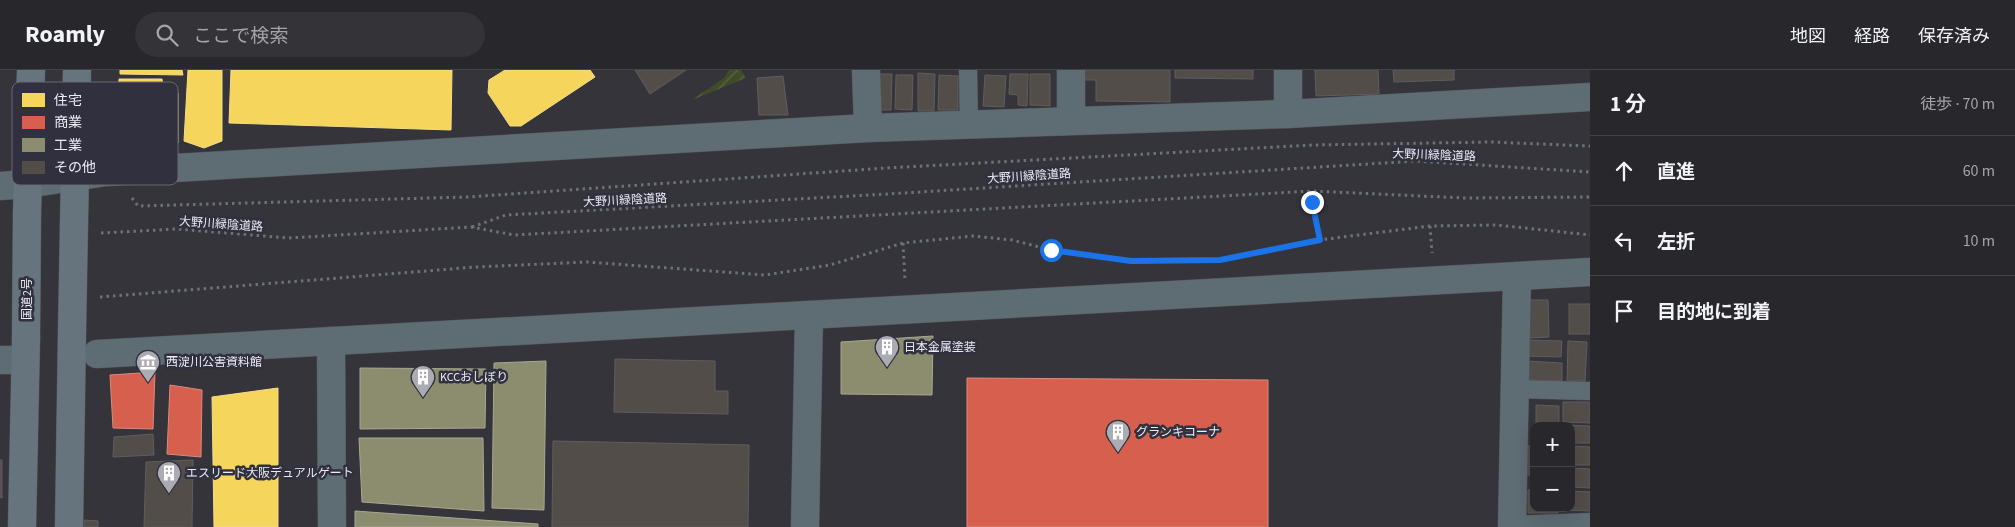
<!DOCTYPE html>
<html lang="ja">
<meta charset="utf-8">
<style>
:root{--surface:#27272c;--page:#333338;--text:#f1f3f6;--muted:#a4a5a9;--line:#434448}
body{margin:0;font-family:"Source Sans 3","Noto Sans JP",sans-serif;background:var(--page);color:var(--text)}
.controls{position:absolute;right:15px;bottom:15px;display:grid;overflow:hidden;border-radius:10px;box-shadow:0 5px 20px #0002}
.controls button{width:45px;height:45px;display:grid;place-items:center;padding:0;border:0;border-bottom:1px solid var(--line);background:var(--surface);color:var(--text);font:25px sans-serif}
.stop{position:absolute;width:15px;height:15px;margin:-11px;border:4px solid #1a73e8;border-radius:50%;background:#fff}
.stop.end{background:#1a73e8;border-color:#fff;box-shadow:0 1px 5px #0008}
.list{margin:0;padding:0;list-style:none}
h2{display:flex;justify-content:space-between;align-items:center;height:65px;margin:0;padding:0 20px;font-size:21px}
h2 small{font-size:16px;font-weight:400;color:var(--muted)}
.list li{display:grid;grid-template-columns:32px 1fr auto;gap:15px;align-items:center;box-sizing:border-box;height:70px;padding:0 20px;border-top:1px solid var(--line)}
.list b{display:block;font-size:19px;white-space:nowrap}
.list em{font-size:16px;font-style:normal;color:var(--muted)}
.icon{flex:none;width:28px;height:28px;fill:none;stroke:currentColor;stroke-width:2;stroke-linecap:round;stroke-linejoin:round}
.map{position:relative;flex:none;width:1590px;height:457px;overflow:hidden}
header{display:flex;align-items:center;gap:30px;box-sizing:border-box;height:70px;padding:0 25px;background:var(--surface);border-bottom:1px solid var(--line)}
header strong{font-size:24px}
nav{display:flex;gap:28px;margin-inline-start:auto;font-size:18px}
.search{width:350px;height:45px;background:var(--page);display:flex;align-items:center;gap:12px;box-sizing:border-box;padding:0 18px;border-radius:28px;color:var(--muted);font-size:19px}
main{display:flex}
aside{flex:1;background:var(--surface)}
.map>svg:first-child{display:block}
.garden{fill:url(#garden-furrows)}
.homes{fill:#f6d55c;stroke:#f3dc8a}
.shops{fill:#d6604d;stroke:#dc8a7f}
.industry{fill:#8c8c6e;stroke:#a8a896}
.building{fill:#534d4a;stroke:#605d5f}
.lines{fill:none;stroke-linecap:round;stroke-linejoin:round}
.service-casing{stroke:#525257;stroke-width:19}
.minor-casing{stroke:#525257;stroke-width:29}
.tertiary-casing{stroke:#525257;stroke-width:29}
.trunk-casing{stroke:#525257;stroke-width:29}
.path{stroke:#6b7379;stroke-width:3;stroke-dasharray:2.5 4;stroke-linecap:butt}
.service{stroke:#5e6c73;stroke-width:18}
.minor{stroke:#5e6c73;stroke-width:28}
.tertiary{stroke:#5e6c73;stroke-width:28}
.trunk{stroke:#66747e;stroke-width:28}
.trunk-bridge-casing{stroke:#525257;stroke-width:29;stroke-linecap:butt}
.trunk-bridge{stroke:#66747e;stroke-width:28}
.route{stroke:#1a73e8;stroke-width:6}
.labels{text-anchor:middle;stroke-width:5;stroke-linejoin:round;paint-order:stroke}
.street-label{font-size:12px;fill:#ebebf4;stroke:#30303e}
.poi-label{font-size:12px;fill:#ebebf4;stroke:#30303e;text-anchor:start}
.key{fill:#30303e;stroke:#686875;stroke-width:1}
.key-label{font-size:14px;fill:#ebebf4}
</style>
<header>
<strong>Roamly</strong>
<div class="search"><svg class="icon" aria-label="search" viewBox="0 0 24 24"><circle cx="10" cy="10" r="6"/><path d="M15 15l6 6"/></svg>ここで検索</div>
<nav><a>地図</a><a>経路</a><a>保存済み</a></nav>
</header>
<main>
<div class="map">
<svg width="1590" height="457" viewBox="0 0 1590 457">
<defs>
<pattern id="garden-furrows" width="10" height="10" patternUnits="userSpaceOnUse" patternTransform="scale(1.25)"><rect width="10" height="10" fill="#414b27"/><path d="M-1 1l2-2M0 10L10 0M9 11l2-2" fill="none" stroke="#5d6547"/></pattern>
</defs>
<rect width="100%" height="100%" fill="#34343a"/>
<!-- garden -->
<path class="garden" d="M729 0H741L746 8 692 30 724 8Z"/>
<!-- homes -->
<g class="homes">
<path d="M120 0H182L183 5 120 4Z"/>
<path d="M188 0H222V71L204 78 184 71Z"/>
<path d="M231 0H452L451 60 229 53Z"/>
<path d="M505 0H590L595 7 521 56H510L488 23 489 10Z"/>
<path d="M119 9H162L164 23H178V73L116 76Z"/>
<path d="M278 318V457H214L212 327Z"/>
</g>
<!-- shops -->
<g class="shops">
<path d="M155 302 153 359 113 358 110 305Z"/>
<path d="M967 308 1268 310V457H967Z"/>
<path d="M170 315 202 320 201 387 167 384Z"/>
</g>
<!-- industry -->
<g class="industry">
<path d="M933 266 932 325 841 324V272Z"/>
<path d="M546 291 544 440 492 438 494 293Z"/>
<path d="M360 298 486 299 485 358 360 359Z"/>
<path d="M359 368H483L484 441 362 432Z"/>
<path d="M355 441 538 454V457H355Z"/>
</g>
<!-- building -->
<g class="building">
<path d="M635 0H686L650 24Z"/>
<path d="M1080 0H1170V32L1096 31V10H1080Z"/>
<path d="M1175 0H1253V9L1175 8Z"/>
<path d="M1315 0H1378L1379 24 1316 26Z"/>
<path d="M1393 0H1454V10L1394 12Z"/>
<path d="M918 3 935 4 934 41H918Z"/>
<path d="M875 4H892L891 40H874Z"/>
<path d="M1010 4H1028L1027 36 1018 35V25L1009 24Z"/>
<path d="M1030 4H1050V36L1030 35Z"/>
<path d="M896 5H913L912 40 895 39Z"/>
<path d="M939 5 958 6V40H938Z"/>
<path d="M985 5 1006 6 1004 37 983 36Z"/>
<path d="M783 6 788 45H759L757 8Z"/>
<path d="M1528 230H1548L1549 267 1530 268Z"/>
<rect x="1569" y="234" width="21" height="30"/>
<path d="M1526 270 1562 271 1561 287 1525 286Z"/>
<path d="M1568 271 1587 272 1585 311H1567Z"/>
<path d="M615 289 715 291V321H728V344L614 342Z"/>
<path d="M1526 291 1562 293V311L1526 310Z"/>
<path d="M1563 332H1590V353L1563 352Z"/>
<path d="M1536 335 1559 336V356H1536Z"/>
<path d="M1565 355 1590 356V373H1571V356Z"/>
<path d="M153 364 154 385 113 387 114 367Z"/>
<path d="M553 371 749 375 748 457H552Z"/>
<rect x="1525" y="376" width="9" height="29"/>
<path d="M1571 376 1590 377V395H1571Z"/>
<path d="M0 390H2V428L0 427Z"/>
<path d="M193 390 192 457H144L146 392Z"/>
<path d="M1571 398 1590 399V418L1571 417Z"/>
<path d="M1528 420H1534V438H1558V443H1528Z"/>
<path d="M1571 421 1590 422V441L1561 440 1571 438Z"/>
<path d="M84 450 98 451V457H84Z"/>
</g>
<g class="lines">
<!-- service casing -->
<g class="service-casing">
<g id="service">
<path d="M968 0 969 54"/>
<path d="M1514 319 1590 321"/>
<path d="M1512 455 1590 452"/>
</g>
</g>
<!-- minor casing -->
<g class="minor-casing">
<g id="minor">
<path d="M866 0 868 58"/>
<path d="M1288 44V0"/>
<path d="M1071 50V0"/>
<path d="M27 114 106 102 868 58 1288 44 1590 27"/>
<path d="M331 271 332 457"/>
<path d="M97 284 1590 202"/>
<path d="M805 457 809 245"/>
<path d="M1512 457 1517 206"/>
</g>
</g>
<!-- tertiary casing -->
<g class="tertiary-casing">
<g id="tertiary">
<path d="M0 116 27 114"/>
<path d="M0 290H25"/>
</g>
</g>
<!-- trunk casing -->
<g class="trunk-casing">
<g id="trunk">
<path d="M27 143 31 0"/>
<path d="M74 153 77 0"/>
<path d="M22 457 26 269"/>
<path d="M69 457 72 262"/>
</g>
</g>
<!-- path -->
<g class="path">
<path d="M132 128 138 136 467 127 886 98 1313 75 1491 72 1590 76"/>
<path d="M1312 132 1319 170"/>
<path d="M1430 156 1432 183"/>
<path d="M472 157 506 145 888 124 1416 91 1590 102"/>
<path d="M101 163 177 159 289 168 471 157 514 165 1312 121 1465 128 1590 127"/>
<path d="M903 173 905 211"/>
<path d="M100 227 476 197 587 192 765 205 830 195 903 173 973 166 1012 170 1051 180 1131 191 1220 190 1319 170 1430 156 1497 155 1590 165"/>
</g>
<!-- service -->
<use href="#service" class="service"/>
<!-- minor -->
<use href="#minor" class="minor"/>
<!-- tertiary -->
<use href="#tertiary" class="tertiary"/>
<!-- trunk -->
<use href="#trunk" class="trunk"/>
<!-- trunk-bridge casing -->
<g class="trunk-bridge-casing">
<g id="trunk-bridge">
<path d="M72 262 74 153"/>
<path d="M26 269 27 143"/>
</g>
</g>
<!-- trunk-bridge -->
<use href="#trunk-bridge" class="trunk-bridge"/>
</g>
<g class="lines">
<!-- route -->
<path class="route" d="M1051 180 1131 191 1220 190 1320 170 1312 132"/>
</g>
<!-- icons -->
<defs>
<g id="building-pin" transform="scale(1.25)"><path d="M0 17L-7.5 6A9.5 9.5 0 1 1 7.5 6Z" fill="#ababb3" stroke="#30303e"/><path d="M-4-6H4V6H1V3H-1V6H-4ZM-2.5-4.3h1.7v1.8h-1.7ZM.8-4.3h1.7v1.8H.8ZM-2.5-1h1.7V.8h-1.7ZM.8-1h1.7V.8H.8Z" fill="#fff"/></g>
<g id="museum-pin" transform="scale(1.25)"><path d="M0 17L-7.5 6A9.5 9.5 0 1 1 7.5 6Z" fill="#ababb3" stroke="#30303e"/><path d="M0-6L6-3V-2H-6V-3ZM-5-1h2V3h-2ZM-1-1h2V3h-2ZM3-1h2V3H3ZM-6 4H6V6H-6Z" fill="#fff"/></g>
</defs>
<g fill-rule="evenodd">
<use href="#building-pin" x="887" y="277"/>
<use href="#museum-pin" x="148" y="292"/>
<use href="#building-pin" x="423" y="307"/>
<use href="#building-pin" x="1118" y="362"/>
<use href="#building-pin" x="169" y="403"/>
</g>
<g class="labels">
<!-- street labels -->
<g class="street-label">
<text transform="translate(1434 85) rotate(2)" y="4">大野川緑陰道路</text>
<text transform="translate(1029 106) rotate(-4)" y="4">大野川緑陰道路</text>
<text transform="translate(625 130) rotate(-3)" y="4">大野川緑陰道路</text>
<text transform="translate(221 154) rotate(4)" y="4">大野川緑陰道路</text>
<text transform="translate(27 229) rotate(-90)" y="4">国道2号</text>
</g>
<!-- poi labels -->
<g class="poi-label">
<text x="904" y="281">日本金属塗装</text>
<text x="166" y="296">西淀川公害資料館</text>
<text x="440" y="311">KCCおしぼり</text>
<text x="1136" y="366">グランキコーナ</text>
<text x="186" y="407">エスリード大阪デュアルゲート</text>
</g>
</g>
<!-- legend -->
<rect x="12" y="12" width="166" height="103" rx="8" class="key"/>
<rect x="22" y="23" width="23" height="14" fill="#f6d55c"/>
<rect x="22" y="46" width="23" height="13" fill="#d6604d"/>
<rect x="22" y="68" width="23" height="14" fill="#8c8c6e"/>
<rect x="22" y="91" width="23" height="13" fill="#534d4a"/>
<g class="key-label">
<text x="54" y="35">住宅</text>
<text x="54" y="57">商業</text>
<text x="54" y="80">工業</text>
<text x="54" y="102">その他</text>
</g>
</svg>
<div class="controls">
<button>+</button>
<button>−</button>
</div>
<div class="stop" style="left:1051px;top:180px"></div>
<div class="stop end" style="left:1312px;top:132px"></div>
</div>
<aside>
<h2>1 分<small>徒歩 · 70 m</small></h2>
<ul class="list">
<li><svg class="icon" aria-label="ahead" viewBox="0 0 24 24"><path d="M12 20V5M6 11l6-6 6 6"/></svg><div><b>直進</b></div><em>60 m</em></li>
<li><svg class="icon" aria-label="left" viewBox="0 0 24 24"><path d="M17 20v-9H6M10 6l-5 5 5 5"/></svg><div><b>左折</b></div><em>10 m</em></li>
<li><svg class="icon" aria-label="arrive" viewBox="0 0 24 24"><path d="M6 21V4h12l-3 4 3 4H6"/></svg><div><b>目的地に到着</b></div></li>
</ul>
</aside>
</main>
